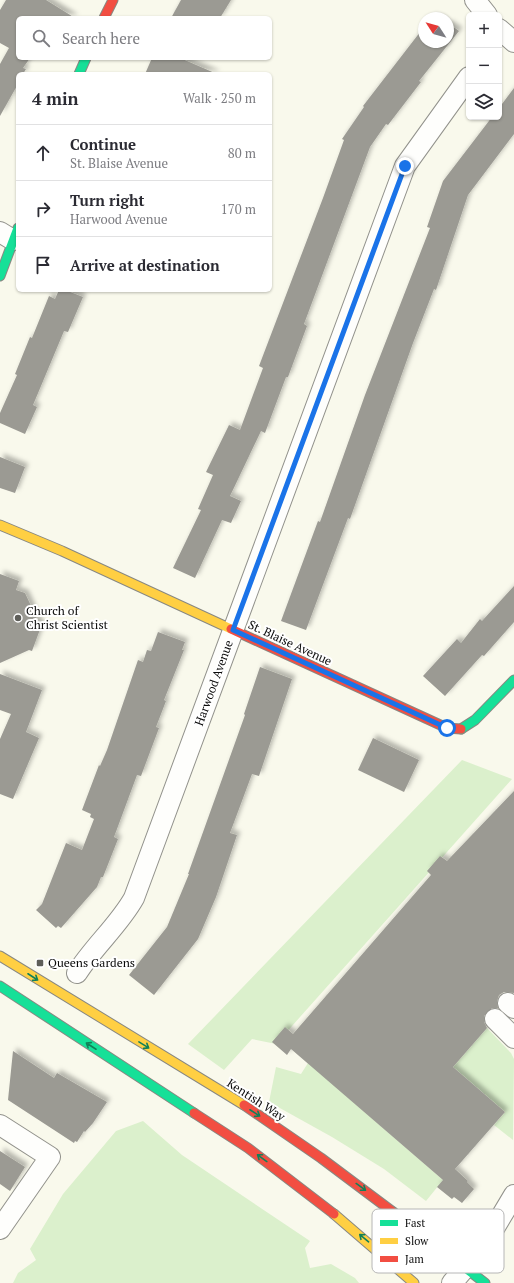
<!DOCTYPE html>
<meta charset="utf-8">
<style>
:root{--surface:#fff;--page:#f7f7f7;--text:#2b2b33;--muted:#7c7c81;--line:#e1e1e2}
body{margin:0;font-family:"PT Serif",serif;background:var(--page);color:var(--text)}
.controls{position:absolute;right:12px;top:12px;display:grid;overflow:hidden;border-radius:6px;box-shadow:0 1px 3px #0004}
.controls button{width:36px;height:36px;display:grid;place-items:center;padding:0;border:0;border-bottom:1px solid var(--line);background:var(--surface);color:var(--text);font:20px sans-serif}
.compass{position:absolute;left:418px;top:12px;width:36px;height:36px;border-radius:50%;background:var(--surface);box-shadow:0 1px 3px #0004;rotate:306deg}
.stop{position:absolute;width:12px;height:12px;margin:-9px;border:3px solid #1a73e8;border-radius:50%;background:#fff}
.stop.end{background:#1a73e8;border-color:#fff;box-shadow:0 1px 4px #0008}
.list{margin:0;padding:0;list-style:none}
h2{display:flex;justify-content:space-between;align-items:center;height:52px;margin:0;padding:0 16px;font-size:17px}
h2 small{font-size:13px;font-weight:400;color:var(--muted)}
.list li{display:grid;grid-template-columns:26px 1fr auto;gap:12px;align-items:center;box-sizing:border-box;height:56px;padding:0 16px;border-top:1px solid var(--line)}
.list b{display:block;font-size:15px;white-space:nowrap}
.list p{margin:0;font-size:13px;white-space:nowrap;color:var(--muted)}
.list em{font-size:13px;font-style:normal;color:var(--muted)}
.icon{flex:none;width:22px;height:22px;fill:none;stroke:currentColor;stroke-width:2;stroke-linecap:round;stroke-linejoin:round}
.map{position:relative;flex:none;width:514px;height:1283px;overflow:hidden}
.search{position:absolute;background:var(--surface);box-shadow:0 1px 3px #0004;left:16px;top:16px;width:256px;height:44px;display:flex;align-items:center;gap:10px;box-sizing:border-box;padding:0 14px;border-radius:6px;color:var(--muted);font-size:15px}
.panel{position:absolute;background:var(--surface);box-shadow:0 1px 3px #0004;left:16px;top:72px;width:256px;height:220px;border-radius:6px}
.map>svg:first-child{display:block}
.green{fill:#dbf0cc}
.building{fill:#9b9a93;filter:url(#shadow)}
.lines{fill:none;stroke-linecap:round;stroke-linejoin:round}
.street-casing{stroke:#92928c;stroke-width:22}
.fast-casing{stroke:#888882;stroke-width:11}
.slow-casing{stroke:#888882;stroke-width:11}
.jam-casing{stroke:#888882;stroke-width:11}
.street{stroke:#fefefc;stroke-width:20}
.fast{stroke:#16e098;stroke-width:9}
.slow{stroke:#ffcf43;stroke-width:9}
.jam{stroke:#f24e42;stroke-width:9}
.oneway{stroke:#118058}
.route{stroke:#1a73e8;stroke-width:5}
.poi-dot{fill:#5e5e59;stroke:#fff;stroke-width:1.5}
.labels{text-anchor:middle;stroke-width:4;stroke-linejoin:round;paint-order:stroke}
.poi-label{font-size:12px;fill:#0a0a0a;stroke:#fff;text-anchor:start}
.street-label{font-size:12px;fill:#0a0a0a;stroke:#fff}
.key{fill:#fff;stroke:#b6b6b6;stroke-width:1}
.key-label{font-size:11px;fill:#0a0a0a}
</style>
<div class="map">
<svg width="514" height="1283" viewBox="0 0 514 1283">
<defs>
<filter id="shadow"><feDropShadow dx="3.5" dy="-3.5" stdDeviation="2" flood-color="#0004"/></filter>
</defs>
<rect width="100%" height="100%" fill="#f9f9ec"/>
<!-- green -->
<g class="green">
<path d="M462 760 512 779 276 1044 252 1039 224 1070 188 1044Z"/>
<path d="M487 1028 511 1053 514 1059 513 1140 494 1125 505 1112 453 1067Z"/>
<path d="M308 1063 443 1180 426 1201 384 1169 332 1137 269 1102 276 1067 301 1074Z"/>
<path d="M143 1121 182 1155 310 1241 305 1248 310 1268 331 1264 355 1278 359 1283H13L18 1273 36 1260 30 1249 63 1194 116 1131Z"/>
</g>
<!-- building -->
<g class="building">
<path d="M6 0H46L75 18H18V58H30L23 68 26 69 23 74H18V84L0 116V64L9 48 0 43V10Z"/>
<path d="M181 0H231L220 18H171Z"/>
<path d="M448 23 459 31 419 81 421 82 388 125 386 124 370 147 304 324 307 326 288 377H286L265 433 261 431 230 496 241 501 231 523 222 520 195 578 173 568 201 510 198 509 213 475 206 472 229 425 240 430 263 368 259 366 323 198 344 140 342 139 364 107 363 106 424 27V42H448Z"/>
<path d="M152 58H180L217 74H145Z"/>
<path d="M514 88V134L468 195 436 290 434 289 413 343 350 519 348 518 306 630 281 621 318 521 320 522 365 395 430 228 427 227 443 181 492 117H499V108Z"/>
<path d="M59 290H65L83 297 68 332 64 331 33 405 37 407 25 434 0 423V413L17 375 15 374 30 337 32 338 49 296 55 299Z"/>
<path d="M0 457 25 467 15 493 0 488Z"/>
<path d="M0 574 19 581 16 590 25 593 39 623 42 624 32 651 29 650 0 663Z"/>
<path d="M514 586V622L484 656 482 655 445 696 423 676 457 639 461 643 480 619 482 621Z"/>
<path d="M158 632 185 642 182 650H184L164 700 166 701 156 727 159 728 141 776 137 775 114 837 118 839 103 877H101L97 887 61 928 58 926 56 928 36 910 42 904 66 843 82 850 94 819 90 817 91 814 82 810 99 765 100 766 107 750 138 660 143 662 147 650 151 651Z"/>
<path d="M260 667 292 679 259 776 252 774 230 833 237 835 216 897 198 939 154 995 129 975 167 927 189 874H188L245 715 244 714Z"/>
<path d="M0 674 42 690 26 732 39 738 13 799 0 794V739L11 714 0 710Z"/>
<path d="M373 738 419 760 404 792 358 770Z"/>
<path d="M514 791V993L504 992 499 995 497 1001 498 1008H492L484 1016V1022L487 1028 453 1067 505 1112 455 1169 468 1181 467 1182 474 1189 462 1203 454 1197 452 1199 437 1187 443 1180 291 1049 287 1055 272 1042 285 1027 293 1034 431 875 427 871 440 856 447 861Z"/>
<path d="M13 1051 54 1078 57 1073 107 1102 93 1123 85 1132 84 1131 77 1142 75 1141 74 1143 8 1100Z"/>
<path d="M0 1151 25 1167 10 1191 0 1184Z"/>
</g>
<g class="lines">
<!-- street casing -->
<g class="street-casing">
<g id="street">
<path d="M475 0 487 15"/>
<path d="M499 29 514 42"/>
<path d="M0 232 13 240"/>
<path d="M77 973C94 946 119 925 134 898L405 166 469 77"/>
<path d="M508 1003 514 1008"/>
<path d="M495 1019 514 1038"/>
<path d="M0 1125 50 1157 0 1229"/>
<path d="M452 1283 483 1247 514 1195"/>
</g>
</g>
<!-- fast casing -->
<g class="fast-casing">
<g id="fast">
<path d="M79 74 86 58"/>
<path d="M0 276 18 228"/>
<path d="M461 729 475 720 514 680"/>
<path d="M0 986 194 1113"/>
<path d="M393 1212 485 1283"/>
</g>
</g>
<!-- slow casing -->
<g class="slow-casing">
<g id="slow">
<path d="M0 525 62 551 231 629"/>
<path d="M0 956 244 1105"/>
<path d="M334 1214 414 1283"/>
</g>
</g>
<!-- jam casing -->
<g class="jam-casing">
<g id="jam">
<path d="M104 18 113 0"/>
<path d="M231 629 447 728 461 729"/>
<path d="M244 1105 321 1158 393 1212"/>
<path d="M194 1113 248 1148 334 1214"/>
</g>
</g>
<!-- street -->
<use href="#street" class="street"/>
<!-- fast -->
<use href="#fast" class="fast"/>
<!-- slow -->
<use href="#slow" class="slow"/>
<!-- jam -->
<use href="#jam" class="jam"/>
</g>
<!-- one-way arrows -->
<defs><path id="oneway-shaft" d="M-6 0H5M1.5-3L5.5 0L1.5 3" fill="none" stroke-width="1.6" stroke-linecap="round" stroke-linejoin="round"/></defs>
<g class="oneway">
<use href="#oneway-shaft" transform="translate(33 977) rotate(33)"/>
<use href="#oneway-shaft" transform="translate(144 1045) rotate(32)"/>
<use href="#oneway-shaft" transform="translate(91 1046) rotate(-147)"/>
<use href="#oneway-shaft" transform="translate(255 1113) rotate(33)"/>
<use href="#oneway-shaft" transform="translate(262 1158) rotate(-144)"/>
<use href="#oneway-shaft" transform="translate(361 1187) rotate(36)"/>
<use href="#oneway-shaft" transform="translate(364 1238) rotate(-140)"/>
</g>
<g class="lines">
<!-- route -->
<path class="route" d="M405 166 233 630 447 728"/>
</g>
<!-- markers -->
<g class="poi-dot">
<circle cx="18" cy="618" r="4"/>
<rect x="36" y="959" width="8" height="8" rx="2"/>
</g>
<g class="labels">
<!-- poi labels -->
<g class="poi-label">
<text x="26" y="615">Church of<tspan x="26" dy="14">Christ Scientist</tspan></text>
<text x="48" y="967">Queens Gardens</text>
</g>
<!-- street labels -->
<g class="street-label">
<text transform="translate(290 643) rotate(25)" y="4">St. Blaise Avenue</text>
<text transform="translate(214 683) rotate(-70)" y="4">Harwood Avenue</text>
<text transform="translate(256 1100) rotate(33)" y="4">Kentish Way</text>
</g>
</g>
<!-- legend -->
<rect x="372" y="1209" width="132" height="64" rx="6" class="key"/>
<rect x="380" y="1220" width="18" height="6" fill="#16e098"/>
<rect x="380" y="1238" width="18" height="6" fill="#ffcf43"/>
<rect x="380" y="1256" width="18" height="6" fill="#f24e42"/>
<g class="key-label">
<text x="405" y="1227">Fast</text>
<text x="405" y="1245">Slow</text>
<text x="405" y="1263">Jam</text>
</g>
</svg>
<div class="controls">
<button>+</button>
<button>−</button>
<button><svg class="icon" aria-label="layers" viewBox="0 0 24 24"><path d="M12 4l9 5-9 5-9-5zM3 14l9 5 9-5"/></svg></button>
</div>
<svg class="compass" viewBox="-18 -18 36 36"><path d="M0-13l5 13h-10z" fill="#e53935"/><path d="M0 13l5-13h-10z" fill="#7c7c81"/></svg>
<div class="stop" style="left:447px;top:728px"></div>
<div class="stop end" style="left:405px;top:166px"></div>
<div class="search"><svg class="icon" aria-label="search" viewBox="0 0 24 24"><circle cx="10" cy="10" r="6"/><path d="M15 15l6 6"/></svg>Search here</div>
<section class="panel">
<h2>4 min<small>Walk · 250 m</small></h2>
<ul class="list">
<li><svg class="icon" aria-label="ahead" viewBox="0 0 24 24"><path d="M12 20V5M6 11l6-6 6 6"/></svg><div><b>Continue</b><p>St. Blaise Avenue</p></div><em>80 m</em></li>
<li><svg class="icon" aria-label="right" viewBox="0 0 24 24"><path d="M7 20v-9h11M14 6l5 5-5 5"/></svg><div><b>Turn right</b><p>Harwood Avenue</p></div><em>170 m</em></li>
<li><svg class="icon" aria-label="arrive" viewBox="0 0 24 24"><path d="M6 21V4h12l-3 4 3 4H6"/></svg><div><b>Arrive at destination</b></div></li>
</ul>
</section>
</div>
